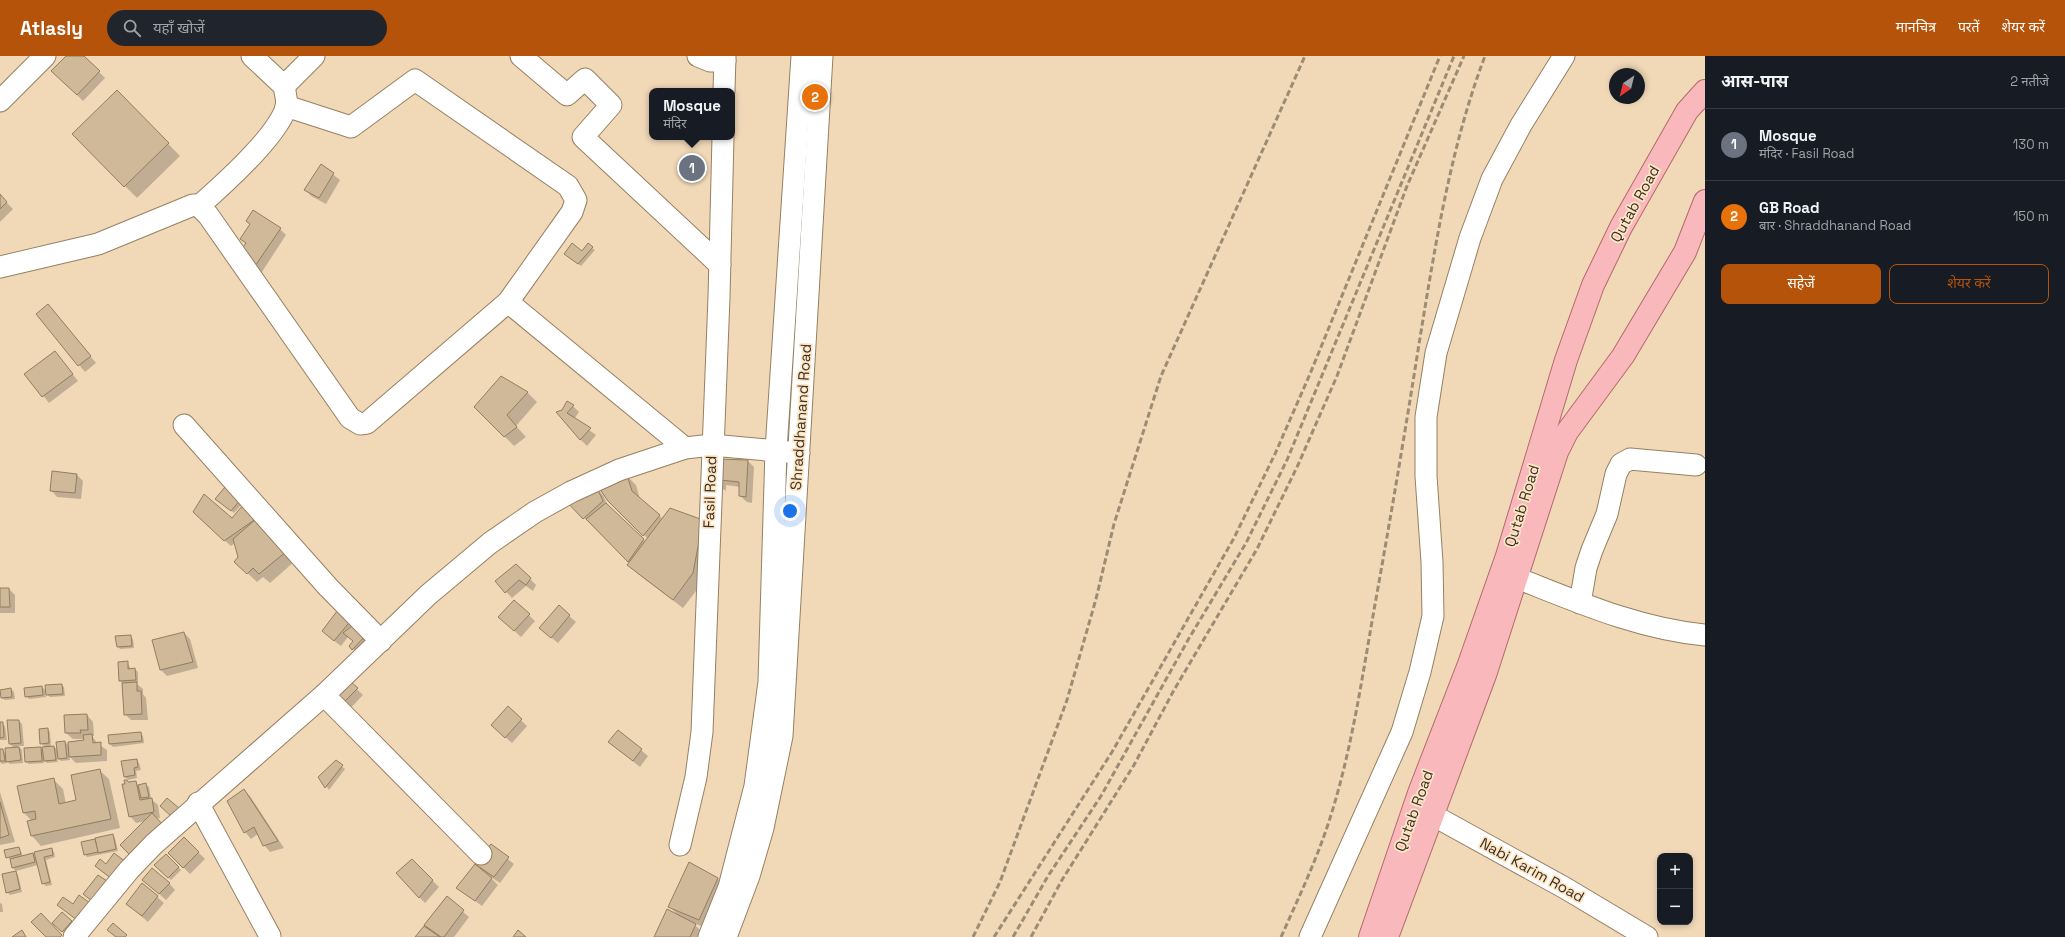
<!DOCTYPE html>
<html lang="hi">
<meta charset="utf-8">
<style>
:root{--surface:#171b24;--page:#20242c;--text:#f1f3f6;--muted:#9ea1a6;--line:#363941;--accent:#b45309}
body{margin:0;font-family:"Space Grotesk","Noto Sans Devanagari",sans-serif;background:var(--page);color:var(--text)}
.controls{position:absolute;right:12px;bottom:12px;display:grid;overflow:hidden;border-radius:8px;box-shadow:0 2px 6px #0003}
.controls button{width:36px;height:36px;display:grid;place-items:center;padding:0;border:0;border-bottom:1px solid var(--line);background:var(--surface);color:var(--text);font:20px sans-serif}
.compass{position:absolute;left:1609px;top:12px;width:36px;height:36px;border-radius:50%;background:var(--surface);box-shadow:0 2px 6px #0003;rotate:215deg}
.you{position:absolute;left:790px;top:455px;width:14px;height:14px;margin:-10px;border:3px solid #fff;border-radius:50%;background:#1a73e8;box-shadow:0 0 0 6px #1a73e833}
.badge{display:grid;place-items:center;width:26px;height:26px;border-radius:50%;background:var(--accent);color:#fff;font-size:13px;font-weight:700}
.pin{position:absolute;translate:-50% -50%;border:2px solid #fff;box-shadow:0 1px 4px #0006}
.popup{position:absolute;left:649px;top:32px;width:86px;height:52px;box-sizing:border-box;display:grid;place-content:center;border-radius:8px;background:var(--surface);filter:drop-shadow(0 1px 3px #0005);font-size:13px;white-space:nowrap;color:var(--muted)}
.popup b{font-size:15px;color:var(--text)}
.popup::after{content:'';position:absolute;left:50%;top:100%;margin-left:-8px;border:8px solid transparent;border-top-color:var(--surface)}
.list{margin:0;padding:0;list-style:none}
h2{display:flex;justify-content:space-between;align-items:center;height:52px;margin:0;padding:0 16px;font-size:17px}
h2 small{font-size:13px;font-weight:400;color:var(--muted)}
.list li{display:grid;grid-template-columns:26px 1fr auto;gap:12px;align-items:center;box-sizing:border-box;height:72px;padding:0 16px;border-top:1px solid var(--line)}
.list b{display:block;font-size:15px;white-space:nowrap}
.list p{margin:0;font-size:13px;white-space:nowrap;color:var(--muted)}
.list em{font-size:13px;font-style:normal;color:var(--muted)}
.actions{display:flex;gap:8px;padding:12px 16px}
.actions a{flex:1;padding:9px 0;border:1px solid var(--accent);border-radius:8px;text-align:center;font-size:14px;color:var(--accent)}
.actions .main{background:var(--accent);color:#fff}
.icon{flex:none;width:22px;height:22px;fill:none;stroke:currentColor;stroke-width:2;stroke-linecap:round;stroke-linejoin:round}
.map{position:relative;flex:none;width:1705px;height:881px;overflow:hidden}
header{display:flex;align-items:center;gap:24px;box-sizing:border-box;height:56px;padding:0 20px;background:var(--accent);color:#fff}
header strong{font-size:19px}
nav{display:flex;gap:22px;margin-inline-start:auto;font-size:14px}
.search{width:280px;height:36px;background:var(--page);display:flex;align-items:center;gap:10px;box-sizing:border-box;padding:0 14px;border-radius:22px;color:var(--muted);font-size:15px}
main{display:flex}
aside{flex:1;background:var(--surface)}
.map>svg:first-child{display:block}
.shadow{fill:#0003}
.building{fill:#d0b999;stroke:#927d5e}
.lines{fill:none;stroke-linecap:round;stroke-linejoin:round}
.minor-casing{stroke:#968062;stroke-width:23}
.major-casing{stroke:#b36a6a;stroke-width:24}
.minor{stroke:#fff;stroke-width:21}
.major{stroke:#f8b8bc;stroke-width:22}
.rail{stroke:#9d8c74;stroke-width:3;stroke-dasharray:6 3;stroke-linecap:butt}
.labels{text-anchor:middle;stroke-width:3.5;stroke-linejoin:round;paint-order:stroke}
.street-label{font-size:15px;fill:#3b3225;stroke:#fee6c5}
</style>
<header>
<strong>Atlasly</strong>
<div class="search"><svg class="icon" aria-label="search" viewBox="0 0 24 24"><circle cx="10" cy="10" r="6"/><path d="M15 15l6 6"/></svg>यहाँ खोजें</div>
<nav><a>मानचित्र</a><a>परतें</a><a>शेयर करें</a></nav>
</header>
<main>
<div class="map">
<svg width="1705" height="881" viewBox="0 0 1705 881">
<rect width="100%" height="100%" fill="#f1d9b8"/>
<!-- shadow -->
<g class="shadow">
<path d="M67 0H83L105 22 83 45 53 15Z"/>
<path d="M117 35 180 100 137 142 73 78Z"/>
<path d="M321 109 340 124 326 148 311 140 305 133Z"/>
<path d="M0 140 13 153 0 166Z"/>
<path d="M247 165 280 173 286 179 258 222 246 187 241 183 251 169Z"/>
<path d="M592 192 595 194 581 210 568 201Z"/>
<path d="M48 249 96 307 85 316 37 258Z"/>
<path d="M55 296 78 325 49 347 26 318Z"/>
<path d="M501 321 528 337 537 346 516 370 526 381 514 390 476 351Z"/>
<path d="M573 350 579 356 574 363 596 379 587 390 580 383 563 355Z"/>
<path d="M748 405 754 411 752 447 747 446 740 440V431L726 429V435L716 428Z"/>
<path d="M53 416 77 419 83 425 81 443 57 441 51 434Z"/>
<path d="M627 420 636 429 640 443 663 463 702 465V527L683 552 638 518 629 509 630 507 567 445 597 433 603 439 608 450 646 486 648 483 608 444Z"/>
<path d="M225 432 242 448 234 457 219 445Z"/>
<path d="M243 450 295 505 270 527 263 521 257 526 245 515 235 487 231 490 200 462 232 464Z"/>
<path d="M516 509 536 529 533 535 526 530 512 542 496 525Z"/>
<path d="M0 533H9L15 539V557H0Z"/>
<path d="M514 545 535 565 521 581 506 567Z"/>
<path d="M559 551 576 566 558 587 547 578Z"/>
<path d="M340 552 370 580 356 596 350 590 354 586 348 581 341 590 329 581Z"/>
<path d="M184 577 190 583 198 612 167 620 161 614 153 585Z"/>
<path d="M130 580 133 583 134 592 120 593 118 590Z"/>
<path d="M127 606 131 613H135L138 616V627H136L143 633V638L146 642 148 664H131L125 658 123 628 120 625Z"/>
<path d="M345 622 363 639 345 658Z"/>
<path d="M61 629 64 631 65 640 50 641 45 637 46 641 29 643 26 640 42 631 46 635Z"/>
<path d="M11 633 14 636 15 643 5 644 2 642Z"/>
<path d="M508 652 527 670 512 687 492 669Z"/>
<path d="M87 659 93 666 94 680H92L98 688 107 694V705L76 707 69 700 70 704 61 705 57 701 58 706 47 707 44 704V707L29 708 26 706 40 692 44 695 45 691 41 687 47 673 50 676 51 691H54L58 694 65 686 69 690 85 685 84 683H73L66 677Z"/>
<path d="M19 665 22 668 24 690H18L22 694 23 707 10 708 7 705V707L2 708 0 706V694H2L6 698 14 692 10 688Z"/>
<path d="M0 667 5 670 7 684H0Z"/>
<path d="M618 675 648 700 640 711 609 686Z"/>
<path d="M140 677 143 680 144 687 113 691 110 688Z"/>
<path d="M137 704 139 707 141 714 136 715 137 722 128 724 125 721Z"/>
<path d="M336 706 345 713 329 734 320 721Z"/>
<path d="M99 714 109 723 120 772 41 790 32 780 28 766 32 765 24 757 18 731 53 723 63 733 66 748 77 745Z"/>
<path d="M127 725 129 727 135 726 139 730 146 729 149 731 151 743 158 749 160 762 136 767 130 760 126 729Z"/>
<path d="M244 734 250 740 284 792 270 796 264 789 258 778 251 783 245 776 228 745Z"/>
<path d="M0 736 15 786 0 789Z"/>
<path d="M113 779 115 782 118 795 87 801 85 798 82 786Z"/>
<path d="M184 782 205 803 190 818 169 797Z"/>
<path d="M491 790 514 808 500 827 488 819 498 829 482 850 457 832Z"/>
<path d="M19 792 23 800 32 798 37 802 51 793 54 796 55 801 46 804 52 829 46 830 43 827 38 809 16 815 13 812 11 804 7 801Z"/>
<path d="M166 799 181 814 171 824 156 809Z"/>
<path d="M412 805 439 831 425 847 419 841Z"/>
<path d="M15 816 18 819 22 836 10 839 7 836Z"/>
<path d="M717 822 727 832 708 873 692 866 705 879 704 881H655L679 860 669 850Z"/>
<path d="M169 827 175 834 166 844 150 830Z"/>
<path d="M157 841 164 847 148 866 127 848Z"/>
<path d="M447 842 469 861 454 881H416Z"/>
<path d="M0 847 2 848 3 856H0Z"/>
<path d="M63 857 74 868 65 878 53 867Z"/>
</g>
<!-- building -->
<g class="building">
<path d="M66 0H84L100 15 77 39 51 15Z"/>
<path d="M117 34 169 87 124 131 72 78Z"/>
<path d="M321 108 334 117 319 142 304 134Z"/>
<path d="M0 138 7 146 0 153Z"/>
<path d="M253 154 281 172 251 216 237 199 246 187 240 183 250 168 246 165Z"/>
<path d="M572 187 582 195 588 187 593 191 578 208 564 198Z"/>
<path d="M48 248 91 300 78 310 36 258Z"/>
<path d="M55 295 73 318 42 341 24 318Z"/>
<path d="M501 320 528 336 507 359 517 371 504 381 474 351Z"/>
<path d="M567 345 574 349 567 357 591 372 580 384 556 356 562 354Z"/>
<path d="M717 403 748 404 746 441 739 440V426L720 424Z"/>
<path d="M52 415 77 418 75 437 50 435Z"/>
<path d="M627 419 632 435 660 459 643 480 608 445 597 429Z"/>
<path d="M225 431 240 444 231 455 215 443Z"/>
<path d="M597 432 603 445 583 463 566 445Z"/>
<path d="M204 438 232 462 243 449 257 462 224 485 193 456Z"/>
<path d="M606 447 644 483 628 506 586 463Z"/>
<path d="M670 452 703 464 693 517 673 544 627 509Z"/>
<path d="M256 463 287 495 259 518 253 512 247 518 234 506 238 501 233 483Z"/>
<path d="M516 508 531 522 526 529 519 524 505 537 495 525Z"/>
<path d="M0 532H9L10 551H0Z"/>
<path d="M514 544 530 558 514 575 498 561Z"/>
<path d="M559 549 570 559 551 582 539 572Z"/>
<path d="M340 551 353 562 334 585 322 575Z"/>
<path d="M357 566 368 577 352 594 349 590 353 585 343 577Z"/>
<path d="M184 576 193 606 160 614 152 584Z"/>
<path d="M131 579 132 590 117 591 115 580Z"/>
<path d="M128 605V613L135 612 136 624 119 625 118 606Z"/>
<path d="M345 621 358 632 338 652 325 639Z"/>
<path d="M137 626V635H141L142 658 124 659 122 627Z"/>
<path d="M62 628 63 638 46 639 45 629Z"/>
<path d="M42 630 43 639 25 641 24 632Z"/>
<path d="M11 632 12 641 1 642 0 634Z"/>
<path d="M508 650 522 663 505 682 491 669Z"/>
<path d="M87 658 88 674H80L81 677H65L64 659Z"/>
<path d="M7 664H19L21 687 9 688Z"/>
<path d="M0 666H3L4 681 0 682Z"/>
<path d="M48 672 49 687 40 688 39 673Z"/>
<path d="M618 674 642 693 633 705 608 686Z"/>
<path d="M141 676 142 685 109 688 108 679Z"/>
<path d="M92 678 93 687 101 686V699L69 701 68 686 84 684 83 679Z"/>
<path d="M65 685 67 702 58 703 56 686Z"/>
<path d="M54 690 56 704 44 705 42 691Z"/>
<path d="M19 691 21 704 6 706 5 692Z"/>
<path d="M41 691 42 705 25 706 24 692Z"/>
<path d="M0 693H3L5 705H0Z"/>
<path d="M137 703 138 711 134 712 135 719 124 721 121 705Z"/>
<path d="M336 704 343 709 325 732 318 721Z"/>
<path d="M100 713 111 763 31 780 27 765 36 763 35 755 23 757 17 730 54 722 59 748 76 744 71 719Z"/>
<path d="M124 724H127L128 726 136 725 140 744 152 742 154 756 129 761 122 728H125Z"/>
<path d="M146 727 149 741 141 742 138 729Z"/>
<path d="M244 733 278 785 263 790 254 771 244 777 227 745Z"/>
<path d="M167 742 179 752 172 761 160 750Z"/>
<path d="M0 746 9 779 0 782Z"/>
<path d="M152 757 165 771 133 802 120 789Z"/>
<path d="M113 778 116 793 98 797 95 782Z"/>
<path d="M184 781 199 796 183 812 168 797Z"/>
<path d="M95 783 98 796 84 799 81 786Z"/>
<path d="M491 788 509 801 494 821 475 808Z"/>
<path d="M19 791 21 798 6 802 4 794Z"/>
<path d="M52 792 53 799 44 801 50 826 42 828 34 796Z"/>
<path d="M33 797 35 806 12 812 10 803Z"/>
<path d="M114 797 126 806 112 823 95 810 100 803 106 808Z"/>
<path d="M166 798 179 811 168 822 154 809Z"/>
<path d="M412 803 433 824 419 842 396 817Z"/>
<path d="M689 806 718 822 699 864 668 851Z"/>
<path d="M475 808 492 822 475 845 456 832Z"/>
<path d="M152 812 170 827 159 838 142 824Z"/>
<path d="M16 815 20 833 6 837 2 818Z"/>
<path d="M98 819 107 825 92 845 83 838Z"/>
<path d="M142 827 158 840 142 860 126 848Z"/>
<path d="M79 839 90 847 77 864 57 849 63 841 73 848Z"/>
<path d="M447 840 464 854 444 881H441L424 869Z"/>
<path d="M667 853 696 868 690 881H654Z"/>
<path d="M62 856 72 865 62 876 52 867Z"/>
<path d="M41 857 62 879 60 881H46L31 866Z"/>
<path d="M113 867 127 879 125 881H116L107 874Z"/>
<path d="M424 870 440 881H415Z"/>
<path d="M22 874 26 881H12Z"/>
<path d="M518 874 526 881H513Z"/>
</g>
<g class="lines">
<!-- minor casing -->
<g class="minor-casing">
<g id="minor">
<path d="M521 0 567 39 585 23 611 49 583 81 720 209"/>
<path d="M698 0 710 5H725"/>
<path d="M284 30 314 0"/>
<path d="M724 35 725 0"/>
<path d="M0 45 45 0"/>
<path d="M199 150C223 129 276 81 286 52 288 46 285 37 284 30L252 0"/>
<path d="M0 211 98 188 193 149H198L208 159 350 362 360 368 367 367 508 246 572 156 576 144 568 130 415 24 351 71 286 50"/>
<path d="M508 246 685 392"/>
<path d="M184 369 328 531 381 585"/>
<path d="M1517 522C1578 546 1639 573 1705 579"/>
<path d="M1580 547 1586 512 1592 494 1607 458 1616 418 1621 408 1630 403 1696 409"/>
<path d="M324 639 481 798"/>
<path d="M198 747 270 880"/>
<path d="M1418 751 1565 832 1647 881"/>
<path d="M680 789 696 721 702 676 719 241 723 81"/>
<path d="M74 881 129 814 154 788 324 639 428 539 490 487 535 456 571 436 619 414 685 392 712 389 799 397"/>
<path d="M709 881 729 831 755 730 769 626 776 394 802 0"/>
<path d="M726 881 749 820 763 772 782 680 822 0"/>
<path d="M1310 881 1402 676 1420 616 1433 560 1432 506 1426 420V361L1436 297 1470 182 1492 123 1521 69 1564 0"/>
</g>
</g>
<!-- major casing -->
<g class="major-casing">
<g id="major">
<path d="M1370 881 1419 737 1469 608 1507 500 1566 304 1593 229 1621 171 1687 55 1705 35"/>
<path d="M1387 881 1485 619 1557 396 1567 376 1623 300 1685 196 1705 145"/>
</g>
</g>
<!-- minor -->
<use href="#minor" class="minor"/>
<!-- major -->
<use href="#major" class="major"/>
<!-- rail -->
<g class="rail">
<path d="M973 881 1000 826 1067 644 1096 543 1114 468 1161 320 1305 0"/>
<path d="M994 881 1112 696 1234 482 1275 398 1310 318 1440 0"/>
<path d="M1013 881 1048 820 1101 740 1188 584 1246 487 1287 404 1454 0"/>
<path d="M1031 881 1062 824 1134 709 1174 634 1257 493 1298 409 1337 320 1407 130 1464 0"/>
<path d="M1281 881C1299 841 1318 801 1331 759 1352 692 1362 622 1374 554 1390 465 1405 377 1419 288 1435 191 1450 92 1485 0"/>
</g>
</g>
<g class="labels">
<!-- street labels -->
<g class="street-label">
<text transform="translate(1635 148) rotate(-61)" y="5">Qutab Road</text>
<text transform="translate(801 361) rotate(-86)" y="5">Shraddhanand Road</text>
<text transform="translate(710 436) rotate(-88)" y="5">Fasil Road</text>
<text transform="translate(1522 450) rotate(-73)" y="5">Qutab Road</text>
<text transform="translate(1414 755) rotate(-70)" y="5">Qutab Road</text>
<text transform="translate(1532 814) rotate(29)" y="5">Nabi Karim Road</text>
</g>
</g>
</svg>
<div class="controls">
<button>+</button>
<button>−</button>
</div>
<svg class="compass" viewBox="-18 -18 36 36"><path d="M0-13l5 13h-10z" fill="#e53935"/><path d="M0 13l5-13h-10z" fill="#9ea1a6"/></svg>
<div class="you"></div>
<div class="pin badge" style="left:692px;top:112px;background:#6b7280">1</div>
<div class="popup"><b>Mosque</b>मंदिर</div>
<div class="pin badge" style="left:815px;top:41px;background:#e8710a">2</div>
</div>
<aside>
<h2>आस-पास<small>2 नतीजे</small></h2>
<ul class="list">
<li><span class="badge" style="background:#6b7280">1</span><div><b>Mosque</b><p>मंदिर · Fasil Road</p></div><em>130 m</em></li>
<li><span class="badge" style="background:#e8710a">2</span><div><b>GB Road</b><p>बार · Shraddhanand Road</p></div><em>150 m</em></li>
</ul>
<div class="actions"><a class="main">सहेजें</a><a>शेयर करें</a></div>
</aside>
</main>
